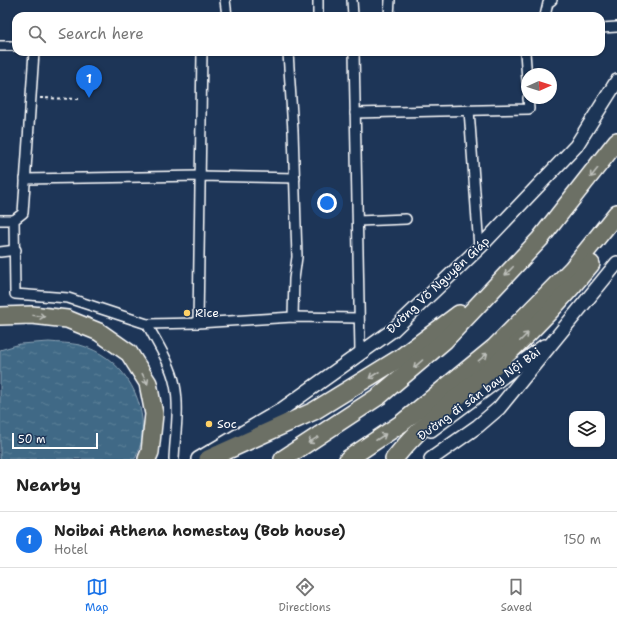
<!DOCTYPE html>
<meta charset="utf-8">
<style>
:root{--surface:#fff;--page:#f6f6f6;--text:#222;--muted:#767676;--line:#e0e0e0;--accent:#1a73e8}
body{margin:0;font-family:"Shantell Sans",sans-serif;background:var(--page);color:var(--text)}
.controls{position:absolute;right:12px;bottom:12px;display:grid;overflow:hidden;border-radius:8px;box-shadow:0 1px 3px #0004}
.controls button{width:36px;height:36px;display:grid;place-items:center;padding:0;border:0;border-bottom:1px solid var(--line);background:var(--surface);color:var(--text);font:20px sans-serif}
.compass{position:absolute;left:521px;top:68px;width:36px;height:36px;border-radius:50%;background:var(--surface);box-shadow:0 1px 3px #0004;rotate:87deg}
.scale{position:absolute;left:12px;bottom:10px;width:86px;box-sizing:border-box;padding-left:4px;border:2px solid #fff;border-top:0;font-size:11px;line-height:14px;white-space:nowrap;color:#fff;-webkit-text-stroke:3px #1d3557;paint-order:stroke}
.you{position:absolute;left:327px;top:203px;width:14px;height:14px;margin:-10px;border:3px solid #fff;border-radius:50%;background:#1a73e8;box-shadow:0 0 0 6px #1a73e833}
.badge{display:grid;place-items:center;width:26px;height:26px;border-radius:50%;background:var(--accent);color:#fff;font-size:13px;font-weight:700}
.pin{position:absolute;translate:-50% -33px;filter:drop-shadow(0 1px 2px #0008)}
.pin::after{content:'';position:absolute;top:21px;width:14px;height:12px;background:inherit;clip-path:polygon(0 0,100% 0,50% 100%)}
.list{margin:0;padding:0;list-style:none}
h2{display:flex;justify-content:space-between;align-items:center;height:52px;margin:0;padding:0 16px;font-size:17px}
h2 small{font-size:13px;font-weight:400;color:var(--muted)}
.list li{display:grid;grid-template-columns:26px 1fr auto;gap:12px;align-items:center;box-sizing:border-box;height:56px;padding:0 16px;border-top:1px solid var(--line)}
.list b{display:block;font-size:15px;white-space:nowrap}
.list p{margin:0;font-size:13px;white-space:nowrap;color:var(--muted)}
.list em{font-size:13px;font-style:normal;color:var(--muted)}
.icon{flex:none;width:22px;height:22px;fill:none;stroke:currentColor;stroke-width:2;stroke-linecap:round;stroke-linejoin:round}
.map{position:relative;flex:none;width:617px;height:459px;overflow:hidden}
.search{position:absolute;background:var(--surface);box-shadow:0 1px 3px #0004;left:12px;right:12px;top:12px;height:44px;display:flex;align-items:center;gap:10px;box-sizing:border-box;padding:0 14px;border-radius:12px;color:var(--muted);font-size:15px}
.sheet{height:108px;background:var(--surface)}
nav{display:flex;justify-content:space-around;align-items:center;box-sizing:border-box;height:56px;border-top:1px solid var(--line);background:var(--surface);font-size:11px;color:var(--muted)}
nav a{display:grid;justify-items:center;gap:2px}
nav .on{color:var(--accent)}
.map>svg:first-child{display:block}
.water{fill:url(#water-ripples);stroke:#8ca5b6}
.lines{fill:none;stroke-linecap:round;stroke-linejoin:round}
.street-casing{stroke:#fff;stroke-width:12}
.secondary-casing{stroke:#fff;stroke-width:16}
.highway-casing{stroke:#fff;stroke-width:20}
.path{stroke:#fff;stroke-width:2;stroke-dasharray:3 3;stroke-linecap:butt}
.street{stroke:#1d3557;stroke-width:9}
.secondary{stroke:#1d3557;stroke-width:13}
.highway{stroke:#6c7065;stroke-width:17}
.oneway{stroke:#bdbfba}
.poi-dot{fill:#ffd166;stroke:#1d3557;stroke-width:1.5}
.labels{text-anchor:middle;stroke-width:3;stroke-linejoin:round;paint-order:stroke}
.street-label{font-size:12px;fill:#fff;stroke:#1d3557}
.poi-label{font-size:12px;fill:#fff;stroke:#1d3557;text-anchor:start}
</style>
<div class="map">
<svg width="617" height="459" viewBox="0 0 617 459">
<defs>
<pattern id="water-ripples" width="26" height="14" patternUnits="userSpaceOnUse"><rect width="26" height="14" fill="#3f6986"/><path d="M2 4q2-2 4 0t4 0M15 11q2-2 4 0t4 0" fill="none" stroke="#5c8098"/></pattern>
</defs>
<rect width="100%" height="100%" fill="#1d3557"/>
<filter id="ink" filterUnits="userSpaceOnUse"><feTurbulence type="fractalNoise" baseFrequency=".025" numOctaves="2"/><feDisplacementMap in="SourceGraphic" scale="8" xChannelSelector="R" yChannelSelector="G"/><feConvolveMatrix kernelMatrix="1 2 1 2 8 2 1 2 1" color-interpolation-filters="sRGB"/></filter>
<g filter="url(#ink)">
<!-- water -->
<path class="water" d="M49 342C59 343 70 343 80 345 120 356 146 395 142 436 142 443 138 452 135 459H0V350L20 344Z"/>
<g class="lines">
<!-- street casing -->
<g class="street-casing">
<g id="street">
<path d="M225 0 227 16"/>
<path d="M318 0V16"/>
<path d="M352 0 353 16"/>
<path d="M389 16 390 0"/>
<path d="M545 16 548 3 552 0"/>
<path d="M601 28 617 27"/>
<path d="M0 46H16"/>
<path d="M34 52 23 213 14 220 15 294 68 298 147 324 198 323 293 317 358 318"/>
<path d="M288 52 293 131 297 257 294 279 293 317"/>
<path d="M354 52 360 352"/>
<path d="M525 52 527 80"/>
<path d="M469 110 479 248"/>
<path d="M355 113 529 109 528 98"/>
<path d="M25 179 200 176 295 178"/>
<path d="M0 220H14"/>
<path d="M358 221 406 219"/>
<path d="M0 252 16 250"/>
<path d="M198 323 202 52"/>
<path d="M147 324C157 343 171 364 175 385 180 409 175 435 174 459"/>
</g>
</g>
<!-- secondary casing -->
<g class="secondary-casing">
<g id="secondary">
<path d="M431 430 544 346"/>
<path d="M198 459 281 410 393 330 481 246 576 146 617 81"/>
<path d="M431 459 478 426 499 408 617 263"/>
</g>
</g>
<!-- highway casing -->
<g class="highway-casing">
<g id="highway">
<path d="M0 316 32 315 67 319 99 332 129 353 148 383 154 414 150 452 147 459"/>
<path d="M208 459 314 411 400 358 459 314"/>
<path d="M283 459 379 396 445 340 540 239 617 141"/>
<path d="M348 459 402 423 495 347 572 269 617 213"/>
<path d="M394 459C426 418 469 390 506 355 536 327 565 296 591 264"/>
</g>
</g>
<!-- path -->
<path class="path" d="M40 98 79 99"/>
<!-- street -->
<use href="#street" class="street"/>
<!-- secondary -->
<use href="#secondary" class="secondary"/>
<!-- highway -->
<use href="#highway" class="highway"/>
</g>
<!-- one-way arrows -->
<defs><path id="oneway-shaft" d="M-6 0H5M1.5-3L5.5 0L1.5 3" fill="none" stroke-width="1.6" stroke-linecap="round" stroke-linejoin="round"/></defs>
<g class="oneway">
<use href="#oneway-shaft" transform="translate(594 173) rotate(129)"/>
<use href="#oneway-shaft" transform="translate(509 271) rotate(134)"/>
<use href="#oneway-shaft" transform="translate(39 316) rotate(7)"/>
<use href="#oneway-shaft" transform="translate(524 337) rotate(-45)"/>
<use href="#oneway-shaft" transform="translate(483 357) rotate(-39)"/>
<use href="#oneway-shaft" transform="translate(418 364) rotate(139)"/>
<use href="#oneway-shaft" transform="translate(374 375) rotate(147)"/>
<use href="#oneway-shaft" transform="translate(145 379) rotate(62)"/>
<use href="#oneway-shaft" transform="translate(381 437) rotate(-33)"/>
<use href="#oneway-shaft" transform="translate(313 440) rotate(148)"/>
</g>
</g>
<!-- markers -->
<g class="poi-dot">
<circle cx="187" cy="313" r="4"/>
<circle cx="209" cy="424" r="4"/>
</g>
<g class="labels">
<!-- street labels -->
<g class="street-label">
<text transform="translate(438 285) rotate(-43)" y="4">Đường Võ Nguyên Giáp</text>
<text transform="translate(479 394) rotate(-36)" y="4">Đường đi sân bay Nội Bài</text>
</g>
<!-- poi labels -->
<g class="poi-label">
<text x="195" y="317">Rice</text>
<text x="217" y="428">Soc</text>
</g>
</g>
</svg>
<div class="controls">
<button><svg class="icon" aria-label="layers" viewBox="0 0 24 24"><path d="M12 4l9 5-9 5-9-5zM3 14l9 5 9-5"/></svg></button>
</div>
<svg class="compass" viewBox="-18 -18 36 36"><path d="M0-13l5 13h-10z" fill="#e53935"/><path d="M0 13l5-13h-10z" fill="#767676"/></svg>
<div class="scale">50 m</div>
<div class="you"></div>
<div class="pin badge" style="left:89px;top:98px">1</div>
<div class="search"><svg class="icon" aria-label="search" viewBox="0 0 24 24"><circle cx="10" cy="10" r="6"/><path d="M15 15l6 6"/></svg>Search here</div>
</div>
<section class="sheet">
<h2>Nearby<small></small></h2>
<ul class="list">
<li><span class="badge">1</span><div><b>Noibai Athena homestay (Bob house)</b><p>Hotel</p></div><em>150 m</em></li>
</ul>
</section>
<nav>
<a class="on"><svg class="icon" aria-label="map" viewBox="0 0 24 24"><path d="M3 6l6-2 6 2 6-2v14l-6 2-6-2-6 2zM9 4v14M15 6v14"/></svg>Map</a>
<a><svg class="icon" aria-label="directions" viewBox="0 0 24 24"><path d="M12 3l9 9-9 9-9-9zM9 14v-3h6M13 9l2 2-2 2"/></svg>Directions</a>
<a><svg class="icon" aria-label="saved" viewBox="0 0 24 24"><path d="M7 4h10v16l-5-4-5 4z"/></svg>Saved</a>
</nav>
